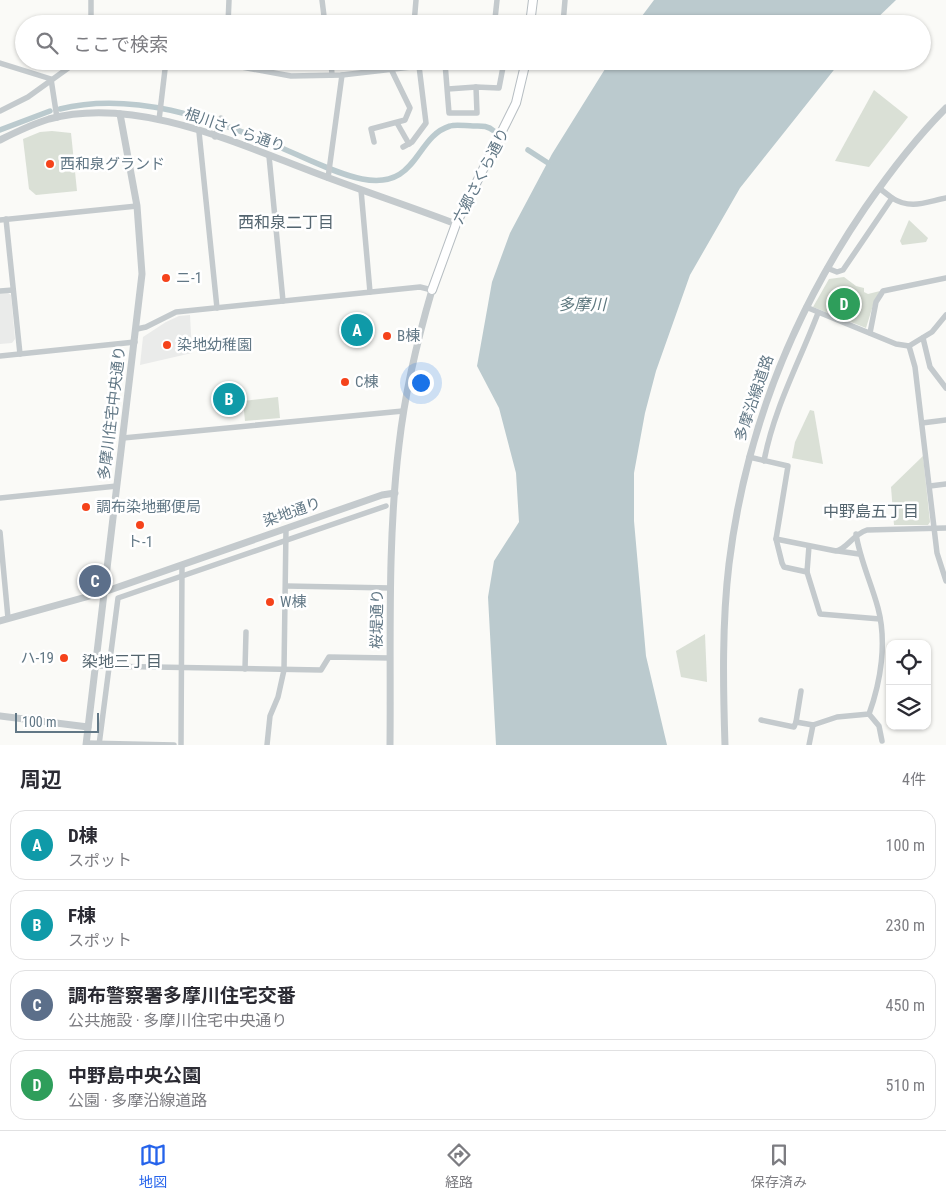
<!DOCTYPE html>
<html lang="ja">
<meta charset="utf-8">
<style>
:root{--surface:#fff;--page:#f2f2f3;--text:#2b2b33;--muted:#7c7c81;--line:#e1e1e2;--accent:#2563eb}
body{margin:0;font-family:"Roboto Condensed","Noto Sans JP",sans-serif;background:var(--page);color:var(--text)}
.controls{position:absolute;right:15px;bottom:15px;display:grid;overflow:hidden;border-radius:10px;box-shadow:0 1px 4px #0004}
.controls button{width:45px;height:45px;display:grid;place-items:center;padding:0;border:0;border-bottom:1px solid var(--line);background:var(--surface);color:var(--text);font:25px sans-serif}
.scale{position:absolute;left:15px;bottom:12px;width:84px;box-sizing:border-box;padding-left:5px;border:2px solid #617785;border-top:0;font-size:14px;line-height:18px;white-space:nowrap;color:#617785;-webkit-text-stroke:4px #fff;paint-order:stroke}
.you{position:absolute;left:420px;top:382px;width:18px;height:18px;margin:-12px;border:4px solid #fff;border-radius:50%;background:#1a73e8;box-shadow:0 0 0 8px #1a73e833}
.badge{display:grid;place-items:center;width:32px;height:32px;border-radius:50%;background:var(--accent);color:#fff;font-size:16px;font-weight:700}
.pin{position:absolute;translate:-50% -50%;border:2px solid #fff;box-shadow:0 1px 5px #0006}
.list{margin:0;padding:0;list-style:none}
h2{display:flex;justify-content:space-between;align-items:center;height:65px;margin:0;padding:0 20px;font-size:21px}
h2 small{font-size:16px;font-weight:400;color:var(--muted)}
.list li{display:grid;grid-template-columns:32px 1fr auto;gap:15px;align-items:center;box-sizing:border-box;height:70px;margin:0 10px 10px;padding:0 10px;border:1px solid var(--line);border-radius:15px}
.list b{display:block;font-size:19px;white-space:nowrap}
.list p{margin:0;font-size:16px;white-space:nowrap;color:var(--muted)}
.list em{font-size:16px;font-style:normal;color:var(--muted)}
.icon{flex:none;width:28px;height:28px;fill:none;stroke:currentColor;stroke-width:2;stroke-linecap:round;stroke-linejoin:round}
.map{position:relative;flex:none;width:946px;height:745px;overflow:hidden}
.search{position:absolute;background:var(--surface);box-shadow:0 1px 4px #0004;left:15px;right:15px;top:15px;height:55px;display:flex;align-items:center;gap:12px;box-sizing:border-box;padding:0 18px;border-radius:28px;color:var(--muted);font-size:19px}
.sheet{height:385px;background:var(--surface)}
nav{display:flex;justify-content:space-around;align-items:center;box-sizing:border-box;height:70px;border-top:1px solid var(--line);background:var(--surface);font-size:14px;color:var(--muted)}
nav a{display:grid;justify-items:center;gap:2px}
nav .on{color:var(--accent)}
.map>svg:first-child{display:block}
.built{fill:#eaebea}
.green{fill:#dae0d6}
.water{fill:#bbcace}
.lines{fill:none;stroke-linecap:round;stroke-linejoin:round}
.canal{stroke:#bbcace;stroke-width:5.5}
.secondary-casing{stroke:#b6bdc2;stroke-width:10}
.minor{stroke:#c4cacd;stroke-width:5.5}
.tertiary{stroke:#c4cacd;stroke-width:7}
.secondary{stroke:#fff;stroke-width:8}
.poi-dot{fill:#f5431b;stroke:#fff;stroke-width:2}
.labels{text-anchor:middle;stroke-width:5;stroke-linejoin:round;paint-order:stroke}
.street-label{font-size:15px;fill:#617785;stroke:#fff}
.poi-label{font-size:15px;fill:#617785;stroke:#fff;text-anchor:start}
.neighbourhood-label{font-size:16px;fill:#54656f;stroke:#fff}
.water-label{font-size:16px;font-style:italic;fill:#5d777e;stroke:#fff}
</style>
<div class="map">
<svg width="946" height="745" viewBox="0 0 946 745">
<rect width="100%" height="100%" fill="#fafaf7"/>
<!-- built -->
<g class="built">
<path d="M0 293H8L11 295 15 339 12 343 0 344Z"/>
<path d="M190 315 192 353 140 365 143 337 166 322 179 316Z"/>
</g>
<!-- green -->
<g class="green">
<path d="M874 90 908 117 869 167 835 161Z"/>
<path d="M52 131 71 133 77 191 36 195 29 189 23 139 40 132Z"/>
<path d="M909 220 928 238 926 242 902 245 900 241Z"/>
<path d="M844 277 856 286 864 288V292L868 294 880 291 874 302 866 328 813 307 829 279Z"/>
<path d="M278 397 280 418 245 421 243 401Z"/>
<path d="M810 410 814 411 823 464 792 458 795 442Z"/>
<path d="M923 456 930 522 928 525H894L891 487Z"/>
<path d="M705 634 707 682 681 677 676 651Z"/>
</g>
<!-- water -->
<g class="water">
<path d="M654 0H896L871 24H636Z"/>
<path d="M610 61H841L740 188 690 275 656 371 645 413 634 473V521L646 656 667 745H496L488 597 494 561 519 522 516 473 499 408 477 366 492 282 510 233 552 154Z"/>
</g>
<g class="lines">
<!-- canal -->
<g class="canal">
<path d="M60 109C131 91 212 118 277 146 301 156 336 174 362 179 419 190 414 137 450 126 456 124 466 126 473 126 481 126 487 125 494 131"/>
<path d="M0 130 50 111"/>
<path d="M528 150 548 163"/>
</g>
<!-- secondary casing -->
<g class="secondary-casing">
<g id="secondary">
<path d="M530 24 533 0"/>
<path d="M432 290 456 224 516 103 526 61"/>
</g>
</g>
<!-- minor -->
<g class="minor">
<path d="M91 0V24"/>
<path d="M322 0 325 24"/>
<path d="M414 19 452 22 495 19 518 24"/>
<path d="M495 19 497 0"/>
<path d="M228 24 229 0"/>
<path d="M414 24 416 0"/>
<path d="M563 24 565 0"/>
<path d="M209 61 291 76 342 75 463 61"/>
<path d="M331 61 332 75"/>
<path d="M494 61 533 66 534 61"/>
<path d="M0 63 51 79 57 118"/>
<path d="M445 63 449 113H477L476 87 499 88 504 62"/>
<path d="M448 89 476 87"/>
<path d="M0 111 28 97 78 61"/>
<path d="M159 120 166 61"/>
<path d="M397 123 409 144"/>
<path d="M199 132 217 308"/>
<path d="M215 137 221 118"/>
<path d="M374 142 371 129 405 120 410 108 391 69"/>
<path d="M403 147 412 142 426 123 419 66"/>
<path d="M269 156 283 301"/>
<path d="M328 178 342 75"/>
<path d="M879 188 892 198"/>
<path d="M361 190 370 292"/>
<path d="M6 219 20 354"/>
<path d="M0 220 137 206"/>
<path d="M827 268 837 272 843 270 892 198C911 210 926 202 946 198"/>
<path d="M0 291 13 290"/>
<path d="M806 307 896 344 909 346 932 332 946 315"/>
<path d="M137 329 146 327 176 312 420 287 432 290"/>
<path d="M870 333 876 302 883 291 946 278"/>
<path d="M923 338 930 367 946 388"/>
<path d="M909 346 915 367 937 553 946 581"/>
<path d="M0 356 135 342"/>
<path d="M922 423 946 420"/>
<path d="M123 438 403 411"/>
<path d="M749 457 788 466 776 539 782 563 784 567 807 572 809 546"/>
<path d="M764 461C774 408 799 363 818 313"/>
<path d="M930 486 946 484"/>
<path d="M0 498 117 486"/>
<path d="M0 532 8 618"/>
<path d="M776 539 836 551C847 549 852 535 867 530L946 528"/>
<path d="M838 551 859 554"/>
<path d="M807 572 820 614 880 619"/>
<path d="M286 586 391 588"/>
<path d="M95 666 321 670 329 657 390 658"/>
<path d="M245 669 246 632"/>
<path d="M801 691 796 722 813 725"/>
<path d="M869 714 879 726 882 741"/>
<path d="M761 720 794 727 796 722"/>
<path d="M86 743 174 745"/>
<path d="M99 745 118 598 386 506"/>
<path d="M181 745 182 565"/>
<path d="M267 745 270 716 278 697 284 670 286 529"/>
<path d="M809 745 813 725 837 717 869 714C881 681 887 642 878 608 871 582 860 560 856 534"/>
</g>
<!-- tertiary -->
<g class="tertiary">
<path d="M0 140C16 132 32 124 49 119 135 96 234 142 313 172 360 190 409 206 456 224"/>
<path d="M0 621 104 592 382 495 395 493"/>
<path d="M0 716 88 727"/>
<path d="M86 745 142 274 137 206 120 114"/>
<path d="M390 745C391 646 387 544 399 445 405 392 417 341 432 290"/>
<path d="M725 745C723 685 722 623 729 564 745 434 792 315 865 208 890 172 915 139 946 108"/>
</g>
<!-- secondary -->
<use href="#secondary" class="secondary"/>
</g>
<!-- markers -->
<g class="poi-dot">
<circle cx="50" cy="164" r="5"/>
<circle cx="166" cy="278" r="5"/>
<circle cx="387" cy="336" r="5"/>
<circle cx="167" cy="345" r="5"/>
<circle cx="345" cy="382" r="5"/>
<circle cx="86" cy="507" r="5"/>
<circle cx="140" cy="525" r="5"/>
<circle cx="270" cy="602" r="5"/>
<circle cx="64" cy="658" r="5"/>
</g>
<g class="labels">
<!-- street labels -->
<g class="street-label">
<text transform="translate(235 130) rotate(19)" y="5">根川さくら通り</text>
<text transform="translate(481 176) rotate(-63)" y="5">六郷さくら通り</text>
<text transform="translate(754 398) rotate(-71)" y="5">多摩沿線道路</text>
<text transform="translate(112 413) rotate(-83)" y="5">多摩川住宅中央通り</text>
<text transform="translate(292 512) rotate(-19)" y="5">染地通り</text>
<text transform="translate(377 619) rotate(-89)" y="5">桜堤通り</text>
</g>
<!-- poi labels -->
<g class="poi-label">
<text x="60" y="169">西和泉グランド</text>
<text x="176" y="283">ニ-1</text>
<text x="397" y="341">B棟</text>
<text x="177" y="350">染地幼稚園</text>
<text x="355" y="387">C棟</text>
<text x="96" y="512">調布染地郵便局</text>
<text x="140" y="547" text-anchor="middle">ト-1</text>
<text x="280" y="607">W棟</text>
<text x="54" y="663" text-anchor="end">ハ-19</text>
</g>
<!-- neighbourhood labels -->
<g class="neighbourhood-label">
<text x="286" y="228">西和泉二丁目</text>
<text x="871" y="517">中野島五丁目</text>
<text x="122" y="667">染地三丁目</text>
</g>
<!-- water labels -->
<g class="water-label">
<text x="582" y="310">多摩川</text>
</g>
</g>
</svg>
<div class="controls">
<button><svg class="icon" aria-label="locate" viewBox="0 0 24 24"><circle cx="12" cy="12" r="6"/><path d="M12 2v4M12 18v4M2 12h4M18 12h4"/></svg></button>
<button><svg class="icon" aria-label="layers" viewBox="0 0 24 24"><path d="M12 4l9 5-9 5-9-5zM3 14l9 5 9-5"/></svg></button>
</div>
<div class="scale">100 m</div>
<div class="you"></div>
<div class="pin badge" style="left:357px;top:330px;background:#0f9aa8">A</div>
<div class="pin badge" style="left:229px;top:399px;background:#0f9aa8">B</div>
<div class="pin badge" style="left:95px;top:581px;background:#5c6f8a">C</div>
<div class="pin badge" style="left:844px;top:304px;background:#2e9e5b">D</div>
<div class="search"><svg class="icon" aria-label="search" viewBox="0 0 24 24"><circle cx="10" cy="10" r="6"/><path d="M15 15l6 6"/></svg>ここで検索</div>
</div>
<section class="sheet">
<h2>周辺<small>4件</small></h2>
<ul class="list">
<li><span class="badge" style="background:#0f9aa8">A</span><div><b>D棟</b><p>スポット</p></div><em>100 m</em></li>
<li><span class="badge" style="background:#0f9aa8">B</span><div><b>F棟</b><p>スポット</p></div><em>230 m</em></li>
<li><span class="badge" style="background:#5c6f8a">C</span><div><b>調布警察署多摩川住宅交番</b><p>公共施設 · 多摩川住宅中央通り</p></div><em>450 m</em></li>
<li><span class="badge" style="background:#2e9e5b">D</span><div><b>中野島中央公園</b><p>公園 · 多摩沿線道路</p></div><em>510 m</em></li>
</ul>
</section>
<nav>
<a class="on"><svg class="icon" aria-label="map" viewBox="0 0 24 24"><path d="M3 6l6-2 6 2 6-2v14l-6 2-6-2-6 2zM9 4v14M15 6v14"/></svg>地図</a>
<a><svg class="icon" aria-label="directions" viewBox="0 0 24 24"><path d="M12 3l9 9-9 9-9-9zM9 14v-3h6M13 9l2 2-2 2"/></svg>経路</a>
<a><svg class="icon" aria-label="saved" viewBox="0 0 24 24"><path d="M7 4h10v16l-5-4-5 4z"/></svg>保存済み</a>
</nav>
